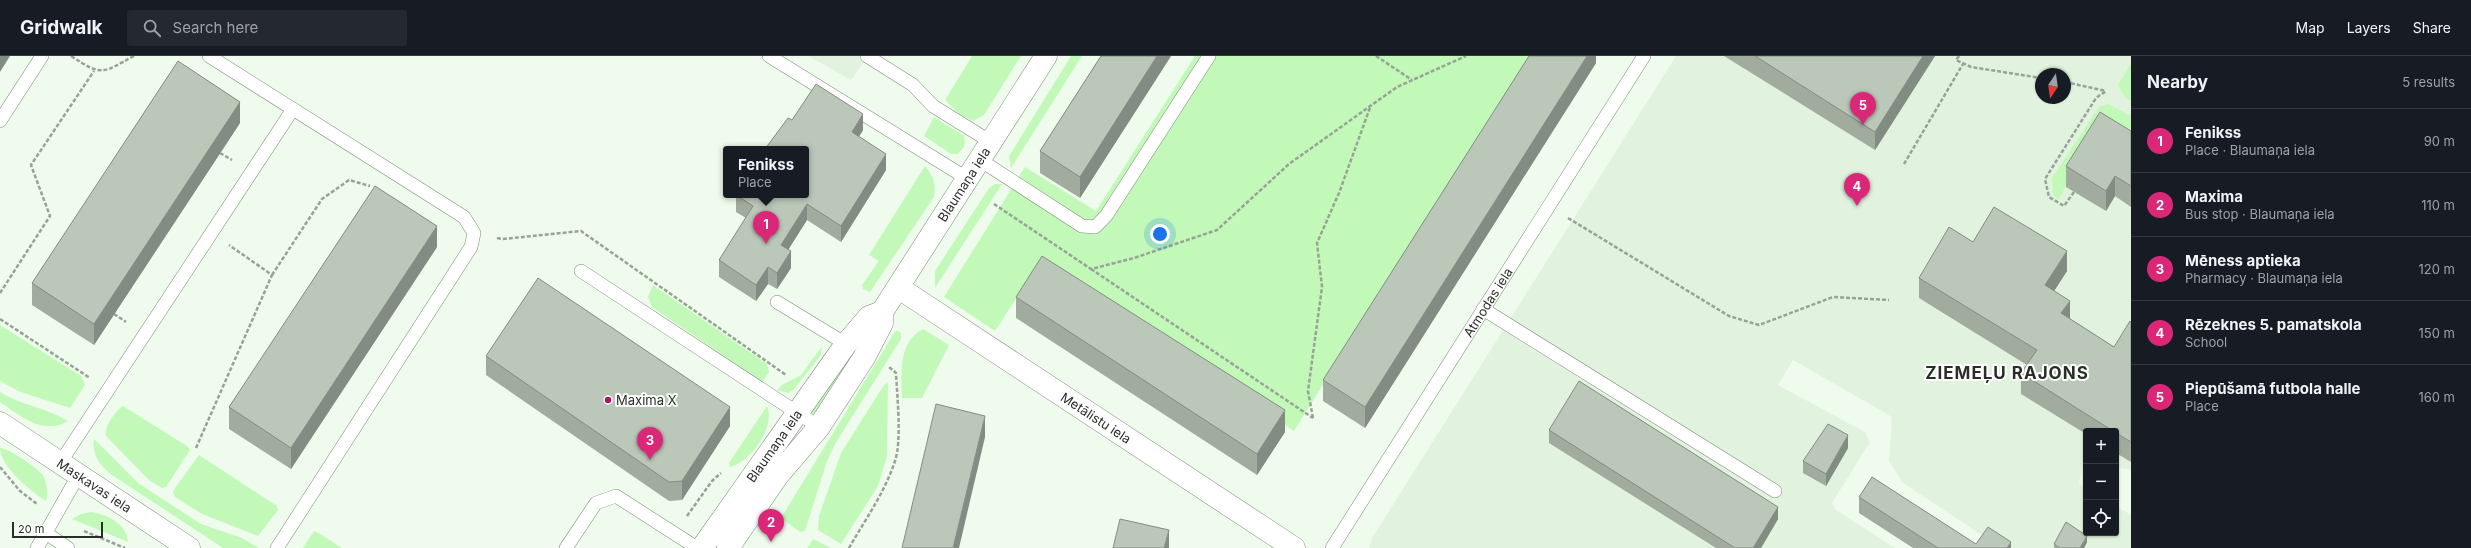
<!DOCTYPE html>
<meta charset="utf-8">
<style>
:root{--surface:#171b24;--page:#242831;--text:#f1f3f6;--muted:#9ea1a6;--line:#363941;--accent:#db2777}
body{margin:0;font-family:Inter,sans-serif;background:var(--page);color:var(--text)}
.controls{position:absolute;right:12px;bottom:12px;display:grid;overflow:hidden;border-radius:4px;box-shadow:0 1px 3px #0004}
.controls button{width:36px;height:36px;display:grid;place-items:center;padding:0;border:0;border-bottom:1px solid var(--line);background:var(--surface);color:var(--text);font:20px sans-serif}
.compass{position:absolute;left:2035px;top:12px;width:36px;height:36px;border-radius:50%;background:var(--surface);box-shadow:0 1px 3px #0004;rotate:193deg}
.scale{position:absolute;left:12px;bottom:10px;width:91px;box-sizing:border-box;padding-left:4px;border:2px solid #292e28;border-top:0;font-size:11px;line-height:14px;white-space:nowrap;color:#292e28;-webkit-text-stroke:3px #fff;paint-order:stroke}
.you{position:absolute;left:1160px;top:178px;width:14px;height:14px;margin:-10px;border:3px solid #fff;border-radius:50%;background:#1a73e8;box-shadow:0 0 0 6px #1a73e833}
.badge{display:grid;place-items:center;width:26px;height:26px;border-radius:50%;background:var(--accent);color:#fff;font-size:13px;font-weight:700}
.pin{position:absolute;translate:-50% -33px;filter:drop-shadow(0 1px 2px #0008)}
.pin::after{content:'';position:absolute;top:21px;width:14px;height:12px;background:inherit;clip-path:polygon(0 0,100% 0,50% 100%)}
.popup{position:absolute;left:723px;top:90px;width:86px;height:52px;box-sizing:border-box;display:grid;place-content:center;border-radius:4px;background:var(--surface);filter:drop-shadow(0 1px 3px #0005);font-size:13px;white-space:nowrap;color:var(--muted)}
.popup b{font-size:15px;color:var(--text)}
.popup::after{content:'';position:absolute;left:50%;top:100%;margin-left:-8px;border:8px solid transparent;border-top-color:var(--surface)}
.list{margin:0;padding:0;list-style:none}
h2{display:flex;justify-content:space-between;align-items:center;height:52px;margin:0;padding:0 16px;font-size:17px}
h2 small{font-size:13px;font-weight:400;color:var(--muted)}
.list li{display:grid;grid-template-columns:26px 1fr auto;gap:12px;align-items:center;box-sizing:border-box;height:64px;padding:0 16px;border-top:1px solid var(--line)}
.list b{display:block;font-size:15px;white-space:nowrap}
.list p{margin:0;font-size:13px;white-space:nowrap;color:var(--muted)}
.list em{font-size:13px;font-style:normal;color:var(--muted)}
.icon{flex:none;width:22px;height:22px;fill:none;stroke:currentColor;stroke-width:2;stroke-linecap:round;stroke-linejoin:round}
.map{position:relative;flex:none;width:2131px;height:492px;overflow:hidden}
header{display:flex;align-items:center;gap:24px;box-sizing:border-box;height:56px;padding:0 20px;background:var(--surface);border-bottom:1px solid var(--line)}
header strong{font-size:19px}
nav{display:flex;gap:22px;margin-inline-start:auto;font-size:14px}
.search{width:280px;height:36px;background:var(--page);display:flex;align-items:center;gap:10px;box-sizing:border-box;padding:0 14px;border-radius:4px;color:var(--muted);font-size:15px}
main{display:flex}
aside{flex:1;background:var(--surface)}
.map>svg:first-child{display:block}
.built{fill:#e1f3de;fill-rule:evenodd}
.green{fill:#c2f9b9}
.lines{fill:none;stroke-linecap:round;stroke-linejoin:round}
.service-casing{stroke:#7e8a7c;stroke-width:14}
.minor-casing{stroke:#7e8a7c;stroke-width:23}
.path{stroke:#98a297;stroke-width:2.5;stroke-dasharray:4 2;stroke-linecap:butt}
.service{stroke:#fff;stroke-width:13}
.minor{stroke:#fff;stroke-width:22}
.wall{fill:#a1ac9f}
.shaded-wall{fill:#838c82}
.building{fill:#bbc8b9;stroke:#838c82}
.poi-dot{fill:#a01b69;stroke:#fff;stroke-width:1.5}
.labels{text-anchor:middle;stroke-width:4;stroke-linejoin:round;paint-order:stroke}
.street-label{font-size:13px;fill:#292e28;stroke:#fff}
.poi-label{font-size:13px;fill:#292e28;stroke:#fff;text-anchor:start}
.district-label{font-size:17px;font-weight:bold;letter-spacing:1px;fill:#292e28;stroke:#fff}
</style>
<header>
<strong>Gridwalk</strong>
<div class="search"><svg class="icon" aria-label="search" viewBox="0 0 24 24"><circle cx="10" cy="10" r="6"/><path d="M15 15l6 6"/></svg>Search here</div>
<nav><a>Map</a><a>Layers</a><a>Share</a></nav>
</header>
<main>
<div class="map">
<svg width="2131" height="492" viewBox="0 0 2131 492">
<rect width="100%" height="100%" fill="#effced"/>
<!-- built -->
<g class="built">
<path d="M808 0H868L851 24Z"/>
<path d="M1676 0H2131V7L2118 29 2125 42 2131 45V414L2116 411V375H2086V404L2083 403 2079 428 2086 432V477H2116V450L2131 459V492H2001L1903 427 1889 405 1892 361 1793 304 1778 329 1865 376 1870 386 1832 447 1836 454 1895 492H1369L1372 482ZM2041 18H2065V42H2041Z"/>
</g>
<!-- green -->
<g class="green">
<path d="M972 0H1021L984 59 973 65 959 58 945 44Z"/>
<path d="M1071 0H1082L1011 112 1009 100Z"/>
<path d="M1195 0H1532L1495 53 1294 375 1036 212 995 275 944 241 1025 111 1096 155Z"/>
<path d="M2131 7V45L2125 42 2118 29Z"/>
<path d="M2108 48 2131 60V92L2100 72 2058 144 2053 137 2052 122 2099 51Z"/>
<path d="M934 61 964 80C966 88 964 93 957 98H951L924 80Z"/>
<path d="M925 110C934 121 936 128 934 141L870 236 863 233 862 229 879 205 869 199Z"/>
<path d="M995 128H1002L935 232V215L989 132Z"/>
<path d="M653 229 767 308 769 316 762 326 652 251 648 241Z"/>
<path d="M876 264 816 360 808 355Z"/>
<path d="M0 269 81 320 85 329 70 352 18 335 0 325Z"/>
<path d="M923 273 949 289 922 342H902C902 318 897 287 923 273Z"/>
<path d="M896 274 901 277V283L835 388 827 405 805 475 800 476 781 462Z"/>
<path d="M822 290 821 299 793 334 788 337 777 334 782 329 801 319Z"/>
<path d="M888 327 887 401 878 430 841 488 818 474 819 460 841 397 884 329Z"/>
<path d="M0 336C20 349 47 352 68 365 43 380 21 360 0 346Z"/>
<path d="M123 350 187 390 190 394 166 431 162 432 149 424 106 380C103 372 116 354 123 350Z"/>
<path d="M767 350C776 371 751 405 730 411L729 407Z"/>
<path d="M94 383 138 427 201 468 242 482 259 492H223L112 419C99 409 92 399 94 383Z"/>
<path d="M0 392C7 391 41 414 44 421 47 430 48 436 46 445 31 436 0 410 0 392Z"/>
<path d="M199 399 277 450 278 454 258 480 202 458 175 441 173 437 175 432Z"/>
<path d="M91 456C108 459 126 467 128 486L72 463 81 458Z"/>
<path d="M314 475 317 476 342 492H303Z"/>
<path d="M813 483 831 492H807Z"/>
</g>
<g class="lines">
<!-- service casing -->
<g class="service-casing">
<g id="service">
<path d="M209 0 464 161 474 177 471 191 277 492"/>
<path d="M769 0 968 123"/>
<path d="M867 0 913 29 933 50 991 86"/>
<path d="M0 65 42 0"/>
<path d="M980 104 1082 170 1095 171 1106 160 1209 0"/>
<path d="M581 215 819 371"/>
<path d="M777 246 846 288"/>
<path d="M1483 253 1775 435"/>
<path d="M60 407 293 53"/>
<path d="M46 477 68 492"/>
<path d="M37 492 78 420"/>
<path d="M566 492 596 447 616 440 697 492"/>
<path id="s1" d="M1332 492 1644 0"/>
</g>
</g>
<!-- minor casing -->
<g class="minor-casing">
<g id="minor">
<path id="s2" d="M899 232 1294 492"/>
<path id="s3" d="M0 367 189 492"/>
<path id="s4" d="M702 492 846 288 869 261 882 256"/>
<path id="s5" d="M728 492 778 419 819 371 865 300 882 267V256L1046 0"/>
</g>
</g>
<!-- path -->
<g class="path">
<path d="M71 0C103 21 102 17 134 0"/>
<path d="M1376 0 1412 24"/>
<path d="M1959 0 1956 4 1971 11 2041 22"/>
<path d="M2065 26 2106 35"/>
<path d="M220 97 232 104"/>
<path d="M1904 108 1963 8"/>
<path d="M2074 136 2064 150 2049 141 2045 123 2096 42 2106 35"/>
<path d="M994 148 1091 213 1134 202 1217 174 1289 108 1397 31 1466 0"/>
<path d="M1568 162 1729 260 1759 269 1833 241 1889 244"/>
<path d="M497 182 503 183 581 175 786 319"/>
<path d="M1091 213 1313 362"/>
<path d="M272 219 322 143 349 124 370 130"/>
<path d="M0 237 50 160 31 109 94 15"/>
<path d="M114 258 126 266"/>
<path d="M0 263 90 322"/>
<path d="M1313 362 1308 335 1322 231 1317 187 1339 137 1371 49"/>
<path d="M196 392 272 219 229 189"/>
<path d="M0 411 20 435 37 448"/>
<path d="M687 460 712 425 721 417"/>
<path d="M84 475 125 492"/>
<path d="M849 492C865 464 885 436 895 405 902 384 897 340 896 317L889 311"/>
</g>
<!-- service -->
<use href="#service" class="service"/>
<!-- minor -->
<use href="#minor" class="minor"/>
</g>
<!-- wall -->
<g class="wall">
<path d="M1101 0H1171L1080 142 1040 117V95Z"/>
<path d="M1596 0V7L1365 372 1323 345V324Z"/>
<path d="M1724 0H1935L1875 94Z"/>
<path d="M792 64 863 74 859 80 886 114 841 186 807 164 788 194 791 212 777 233 768 228 756 245 719 221V204L746 162 736 156V139Z"/>
<path d="M240 67 94 289 32 249V227Z"/>
<path d="M2131 75V151L2115 140 2106 155 2066 131V110Z"/>
<path d="M1973 186 2067 215 2054 235 2070 263 2114 291 2131 266V406L2116 397V375H2086V378L2021 338V317L2027 309 1919 242V222Z"/>
<path d="M437 191 291 413 229 373V351Z"/>
<path d="M1016 241 1285 376 1257 419 1016 262Z"/>
<path d="M486 300 730 370 682 444 669 445 486 319Z"/>
<path d="M1549 374 1778 463 1761 492H1716L1549 387Z"/>
<path d="M1848 392 1826 430 1803 417V405Z"/>
<path d="M1859 441 1976 488 2011 492H1913L1859 457Z"/>
<path d="M2087 486 2084 492H2054V488Z"/>
</g>
<!-- shaded-wall -->
<g class="shaded-wall">
<path d="M0 0H10L0 16Z"/>
<path d="M1157 0H1171L1080 142V121Z"/>
<path d="M1587 0H1596V7L1365 372V351Z"/>
<path d="M1923 0H1935L1875 94V76Z"/>
<path d="M240 46V67L94 289V268Z"/>
<path d="M863 58V74L852 92V76Z"/>
<path d="M886 98V114L841 186V170Z"/>
<path d="M2115 120V140L2106 155V135Z"/>
<path d="M807 148V164L781 205V189Z"/>
<path d="M437 170V191L291 413V392Z"/>
<path d="M791 195V212L777 233V217Z"/>
<path d="M2067 195V215L2045 249V229Z"/>
<path d="M768 211V228L756 245V229Z"/>
<path d="M2070 245V265L2061 257Z"/>
<path d="M730 351V370L682 444V425Z"/>
<path d="M1285 354V376L1257 419V398Z"/>
<path d="M985 360V381L959 492H953Z"/>
<path d="M1848 379V392L1826 430V418Z"/>
<path d="M1778 451V463L1761 492H1753Z"/>
<path d="M1169 474V492H1164Z"/>
<path d="M2087 480V486L2084 492H2080Z"/>
<path d="M2011 486V492H2007Z"/>
</g>
<!-- building -->
<g class="building">
<path d="M1101 0H1157L1080 121 1040 95Z"/>
<path d="M1529 0H1587L1365 351 1323 324Z"/>
<path d="M1755 0H1923L1875 76Z"/>
<path d="M178 5 240 46 94 268 32 227Z"/>
<path d="M816 28 863 58 852 76 886 98 841 170 807 148 781 189 791 195 777 217 768 211 756 229 719 204 753 150 736 139H806V93H765L788 62 792 64Z"/>
<path d="M2100 56 2131 75V130L2115 120 2106 135 2066 110Z"/>
<path d="M375 130 437 170 291 392 229 351Z"/>
<path d="M1994 151 2067 195 2045 229 2070 245 2061 257 2114 291 2130 265 2131 266V386L2116 377V375H2113L2021 317 2037 294 1919 222 1949 171 1973 186Z"/>
<path d="M1042 200 1285 354 1257 398 1016 241Z"/>
<path d="M538 222 730 351 682 425 669 426 486 300Z"/>
<path d="M1579 325 1778 451 1753 492H1735L1549 374Z"/>
<path d="M936 348 985 360 953 492H902Z"/>
<path d="M1828 368 1848 379 1826 418 1803 405Z"/>
<path d="M1872 421 1976 488 1988 471 2011 486 2007 492H1938L1859 441Z"/>
<path d="M1120 463 1169 474 1164 492H1113Z"/>
<path d="M2066 466 2087 480 2080 492H2060L2054 488Z"/>
</g>
<!-- markers -->
<circle class="poi-dot" cx="608" cy="344" r="4"/>
<g class="labels">
<!-- street labels -->
<g class="street-label">
<text dy="5" stroke="none"><textPath href="#s5" startOffset="436">Blaumaņa iela</textPath></text>
<text dy="5" stroke="none"><textPath href="#s1" startOffset="291">Atmodas iela</textPath></text>
<text dy="5" stroke="none"><textPath href="#s2" startOffset="236">Metālistu iela</textPath></text>
<text dy="5" stroke="none"><textPath href="#s4" startOffset="125">Blaumaņa iela</textPath></text>
<text dy="5" stroke="none"><textPath href="#s3" startOffset="113">Maskavas iela</textPath></text>
</g>
<!-- poi labels -->
<g class="poi-label">
<text x="616" y="349">Maxima X</text>
</g>
<!-- district labels -->
<g class="district-label">
<text x="2007" y="323">ZIEMEĻU RAJONS</text>
</g>
</g>
</svg>
<div class="controls">
<button>+</button>
<button>−</button>
<button><svg class="icon" aria-label="locate" viewBox="0 0 24 24"><circle cx="12" cy="12" r="6"/><path d="M12 2v4M12 18v4M2 12h4M18 12h4"/></svg></button>
</div>
<svg class="compass" viewBox="-18 -18 36 36"><path d="M0-13l5 13h-10z" fill="#e53935"/><path d="M0 13l5-13h-10z" fill="#9ea1a6"/></svg>
<div class="scale">20 m</div>
<div class="you"></div>
<div class="pin badge" style="left:766px;top:188px">1</div>
<div class="popup"><b>Fenikss</b>Place</div>
<div class="pin badge" style="left:771px;top:486px">2</div>
<div class="pin badge" style="left:650px;top:404px">3</div>
<div class="pin badge" style="left:1857px;top:150px">4</div>
<div class="pin badge" style="left:1863px;top:69px">5</div>
</div>
<aside>
<h2>Nearby<small>5 results</small></h2>
<ul class="list">
<li><span class="badge">1</span><div><b>Fenikss</b><p>Place · Blaumaņa iela</p></div><em>90 m</em></li>
<li><span class="badge">2</span><div><b>Maxima</b><p>Bus stop · Blaumaņa iela</p></div><em>110 m</em></li>
<li><span class="badge">3</span><div><b>Mēness aptieka</b><p>Pharmacy · Blaumaņa iela</p></div><em>120 m</em></li>
<li><span class="badge">4</span><div><b>Rēzeknes 5. pamatskola</b><p>School</p></div><em>150 m</em></li>
<li><span class="badge">5</span><div><b>Piepūšamā futbola halle</b><p>Place</p></div><em>160 m</em></li>
</ul>
</aside>
</main>
